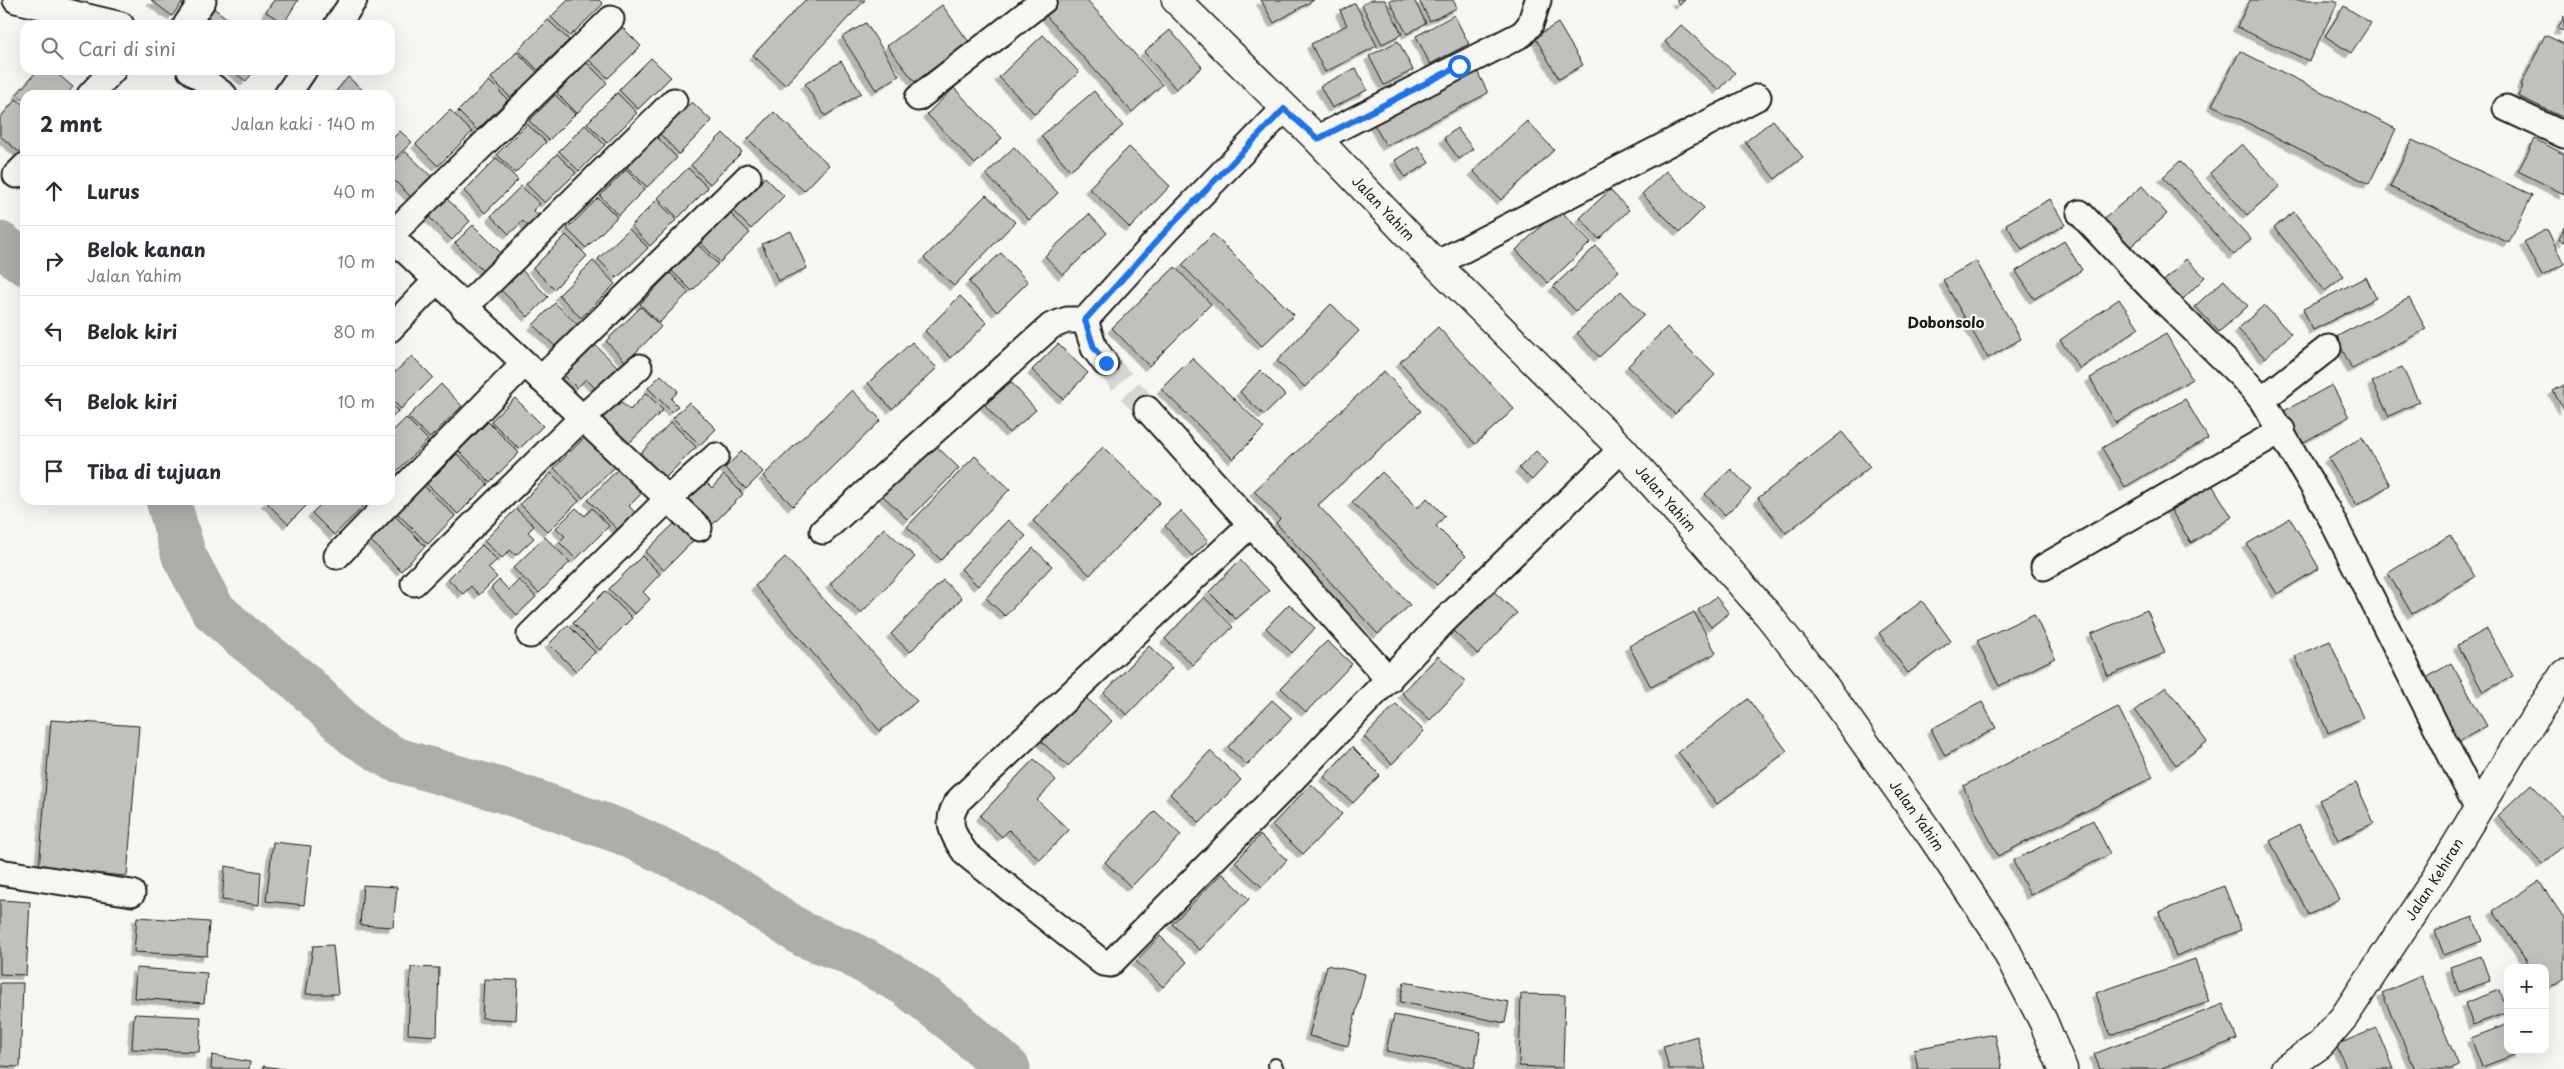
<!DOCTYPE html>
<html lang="id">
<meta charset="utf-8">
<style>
:root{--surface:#fff;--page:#f7f7f7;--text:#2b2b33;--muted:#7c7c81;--line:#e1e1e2}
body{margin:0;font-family:"Playpen Sans",sans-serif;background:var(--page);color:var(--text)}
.controls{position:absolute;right:15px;bottom:15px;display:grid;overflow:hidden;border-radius:10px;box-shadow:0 5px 20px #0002}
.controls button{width:45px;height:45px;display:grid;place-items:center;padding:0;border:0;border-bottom:1px solid var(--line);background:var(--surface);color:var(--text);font:25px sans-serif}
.stop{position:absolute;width:15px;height:15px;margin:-11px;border:4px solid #1a73e8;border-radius:50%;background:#fff}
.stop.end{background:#1a73e8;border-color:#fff;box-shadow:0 1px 5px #0008}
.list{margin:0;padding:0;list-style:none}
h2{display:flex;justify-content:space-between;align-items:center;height:65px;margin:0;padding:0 20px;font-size:21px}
h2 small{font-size:16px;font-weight:400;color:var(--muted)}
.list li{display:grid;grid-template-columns:32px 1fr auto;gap:15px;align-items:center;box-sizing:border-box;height:70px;padding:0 20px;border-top:1px solid var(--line)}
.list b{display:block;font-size:19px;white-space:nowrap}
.list p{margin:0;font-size:16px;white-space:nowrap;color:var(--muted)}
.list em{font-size:16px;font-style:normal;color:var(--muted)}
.icon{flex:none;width:28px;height:28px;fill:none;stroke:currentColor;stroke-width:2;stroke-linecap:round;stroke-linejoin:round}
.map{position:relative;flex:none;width:2564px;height:1069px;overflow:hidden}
.search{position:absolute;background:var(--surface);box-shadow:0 5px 20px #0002;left:20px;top:20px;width:375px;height:55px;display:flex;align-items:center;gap:12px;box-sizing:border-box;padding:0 18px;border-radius:15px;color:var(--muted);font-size:19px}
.panel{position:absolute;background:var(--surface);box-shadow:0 5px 20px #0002;left:20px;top:90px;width:375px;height:415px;border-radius:15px}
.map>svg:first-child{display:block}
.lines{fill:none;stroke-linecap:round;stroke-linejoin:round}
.river{stroke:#acaca9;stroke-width:45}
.building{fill:#c0c0bd;stroke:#1c1c1c;filter:url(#shadow)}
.minor-tunnel{stroke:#d5d5d2;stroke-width:25;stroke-dasharray:25 12;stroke-linecap:butt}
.service-casing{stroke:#1c1c1c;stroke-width:16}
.minor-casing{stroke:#1c1c1c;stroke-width:29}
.tertiary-casing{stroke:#1c1c1c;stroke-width:31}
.service{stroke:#f6f6f2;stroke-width:12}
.minor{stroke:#f6f6f2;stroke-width:25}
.tertiary{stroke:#f6f6f2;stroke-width:28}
.route{stroke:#1a73e8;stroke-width:6}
.labels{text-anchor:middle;stroke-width:4.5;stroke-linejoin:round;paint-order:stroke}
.street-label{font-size:14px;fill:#1c1c1c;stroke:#f6f6f2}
.neighbourhood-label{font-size:15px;font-weight:bold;fill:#1c1c1c;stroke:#f6f6f2}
</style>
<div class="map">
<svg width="2564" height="1069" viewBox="0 0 2564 1069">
<defs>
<filter id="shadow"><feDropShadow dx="-4.5" dy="4.5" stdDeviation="0" flood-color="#0004"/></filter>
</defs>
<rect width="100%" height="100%" fill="#f6f6f2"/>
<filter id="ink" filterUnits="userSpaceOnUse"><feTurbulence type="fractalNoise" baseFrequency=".02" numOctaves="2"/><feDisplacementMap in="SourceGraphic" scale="10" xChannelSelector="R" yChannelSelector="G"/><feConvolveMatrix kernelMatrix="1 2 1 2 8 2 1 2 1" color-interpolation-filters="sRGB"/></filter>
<g filter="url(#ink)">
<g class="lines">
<!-- river -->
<g class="river">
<path d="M0 244 25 263"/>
<path d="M168 500 184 556 213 610 243 637 301 682 354 734 394 759 504 791 622 832 706 871 804 935 846 951 906 984 957 1024 1008 1069"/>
</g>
</g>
<!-- building -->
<g class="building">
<path d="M151 0H184L172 16Z"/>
<path d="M274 0H298L284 23 266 12Z"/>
<path d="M568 0H599L603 4 570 36 551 17Z"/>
<path d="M805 0H865L785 85 753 55Z"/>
<path d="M1052 0H1087L1162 85 1132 112 1041 10Z"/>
<path d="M1261 0H1314L1274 23Z"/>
<path d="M1371 0H1385L1402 34 1382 44 1362 5Z"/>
<path d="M1389 0H1414L1426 23 1407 34Z"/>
<path d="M1419 0H1453L1457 8 1430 21Z"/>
<path d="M1676 0H1685L1680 5Z"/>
<path d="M2250 0H2334L2338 2 2309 61 2237 27Z"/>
<path d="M1355 3 1377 46 1325 72 1311 44 1347 25 1340 11Z"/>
<path d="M942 5 969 42 915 82 887 46Z"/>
<path d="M2344 6 2371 23 2351 53 2325 36Z"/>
<path d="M212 7 236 25H199Z"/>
<path d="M1454 15 1469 44 1430 64 1416 36Z"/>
<path d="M2564 16V31L2558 29Z"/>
<path d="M548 20 569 40 538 70 518 50Z"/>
<path d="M866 23 899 76 876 90 842 37Z"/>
<path d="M1558 23 1583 65 1559 79 1535 37Z"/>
<path d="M1681 25 1735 73 1719 90 1665 42Z"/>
<path d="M622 27 641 46 608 78 589 60Z"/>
<path d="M1170 30 1202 67 1176 89 1144 52Z"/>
<path d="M1043 35 1079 72 1035 114 999 77Z"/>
<path d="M2545 35 2564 44V118L2518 96 2523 86 2521 85Z"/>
<path d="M1398 41 1413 70 1384 85 1369 56Z"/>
<path d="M2240 51 2396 129 2369 184 2212 105Z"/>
<path d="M517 52 537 72 511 98 491 78Z"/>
<path d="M651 58 671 77 638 109 619 90Z"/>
<path d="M841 61 861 93 825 116 805 84Z"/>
<path d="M587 63 607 83 577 113 557 93Z"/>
<path d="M1473 63 1488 93 1386 146 1370 117Z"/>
<path d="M1356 68 1367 90 1332 108 1320 86Z"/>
<path d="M38 70H53L73 87 66 95H25V101L17 94Z"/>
<path d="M231 70H255L246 81Z"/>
<path d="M348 77 365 92 362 95H333Z"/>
<path d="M489 81 508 100 477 130 458 111Z"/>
<path d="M954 88 1002 138 975 164 927 114Z"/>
<path d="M1094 91 1123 126 1070 170 1041 136Z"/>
<path d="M617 93 637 113 607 143 587 123Z"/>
<path d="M555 95 575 114 549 140 529 121Z"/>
<path d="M16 99 25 106V144L19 152 0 136V118Z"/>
<path d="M692 102 712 121 679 154 660 134Z"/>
<path d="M450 110 472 132 438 166 416 144Z"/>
<path d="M774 112 829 165 804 191 748 139Z"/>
<path d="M1773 120 1803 157 1775 179 1745 142Z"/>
<path d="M1527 121 1554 150 1501 200 1473 171Z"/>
<path d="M527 124 546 142 515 173 497 154Z"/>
<path d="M585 125 605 145 579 171 559 151Z"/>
<path d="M1457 128 1473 149 1459 159 1444 138Z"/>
<path d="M400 131 412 142 390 163V141Z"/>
<path d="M723 133 742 152 710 184 691 165Z"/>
<path d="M657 137 677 158 647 187 627 167Z"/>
<path d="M2535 139 2564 154V194L2518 171Z"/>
<path d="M2412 140 2532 195 2509 243 2390 187Z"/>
<path d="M2242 144 2280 186 2247 215 2210 173Z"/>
<path d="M1418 146 1429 163 1405 177 1395 160Z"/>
<path d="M1014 147 1058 193 1029 220 986 174Z"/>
<path d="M1129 147 1170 186 1130 228 1089 188Z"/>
<path d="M405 151 435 180 415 201 390 176V166Z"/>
<path d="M557 154 576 173 545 203 526 184Z"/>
<path d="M497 158 518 180 485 213 464 191Z"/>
<path d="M2180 161 2251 239 2234 255 2163 177Z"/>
<path d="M688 168 708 188 678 218 658 198Z"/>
<path d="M626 170 645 189 619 215 600 196Z"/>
<path d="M1666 171 1704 208 1680 232 1642 194Z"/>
<path d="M765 177 784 196 751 229 732 210Z"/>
<path d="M521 186 540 204 533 210 543 220 532 230 523 221 509 234 491 216Z"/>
<path d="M2142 186 2167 214 2129 248 2104 219Z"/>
<path d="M1610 190 1629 210 1599 239 1580 218Z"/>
<path d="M442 194 470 221 452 240 424 212Z"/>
<path d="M986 195 1015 222 954 286 924 258Z"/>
<path d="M598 198 617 217 586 248 567 229Z"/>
<path d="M2050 199 2065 225 2022 250 2006 224Z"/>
<path d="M657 200 676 220 650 246 631 226Z"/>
<path d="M1559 209 1591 242 1548 283 1516 250Z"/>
<path d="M2294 212 2344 276 2325 291 2274 227Z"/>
<path d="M730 213 750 233 720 262 700 242Z"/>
<path d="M1089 214 1107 233 1063 275 1045 256Z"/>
<path d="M473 225 506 258 488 276 455 243Z"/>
<path d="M2564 227V242L2559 240Z"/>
<path d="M629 229 648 248 617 278 598 259Z"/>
<path d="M2547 229 2564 264 2542 276 2524 242Z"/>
<path d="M791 231 807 268 778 281 762 244Z"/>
<path d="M1213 234 1294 315 1262 346 1182 265Z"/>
<path d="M566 235 587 256 554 289 533 268Z"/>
<path d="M2064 241 2082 270 2034 299 2016 271Z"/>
<path d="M698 245 718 264 692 291 672 271Z"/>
<path d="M1596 246 1619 271 1576 311 1553 287Z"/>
<path d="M1001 253 1028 282 997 312 969 282Z"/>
<path d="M2186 259 2205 277 2182 300 2163 282Z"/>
<path d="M593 261 615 284 581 318 559 295Z"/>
<path d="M1976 261 2021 339 1988 358 1943 280Z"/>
<path d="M517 265 548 297 528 317 497 286Z"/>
<path d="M1175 267 1211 304 1149 366 1112 328Z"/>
<path d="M670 273 689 292 659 323 640 304Z"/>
<path d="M2366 277 2376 298 2313 330 2303 309Z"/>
<path d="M2224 280 2248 306 2219 332 2195 306Z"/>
<path d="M1621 291 1644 315 1599 357 1577 333Z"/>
<path d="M960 296 987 323 951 358 925 331Z"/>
<path d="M2409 298 2426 329 2352 369 2336 337Z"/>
<path d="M2119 299 2139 328 2080 369 2060 340Z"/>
<path d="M555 303 581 328 559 350 533 325Z"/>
<path d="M1331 304 1359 331 1305 387 1277 361Z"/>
<path d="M2264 305 2291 334 2265 358 2238 329Z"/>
<path d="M641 307 661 327 626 362 606 341Z"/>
<path d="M1438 327 1514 409 1475 444 1400 362Z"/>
<path d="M1667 327 1715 375 1675 414 1628 366Z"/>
<path d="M2166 334 2192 379 2116 423 2090 378Z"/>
<path d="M589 339 621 370 599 392 586 379 577 388 558 369Z"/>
<path d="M912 342 937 368 892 409 868 383Z"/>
<path d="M1058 344 1088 373 1063 399 1032 370Z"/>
<path d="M412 356 433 377 401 409 390 398V377Z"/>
<path d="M1192 358 1264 428 1233 459 1161 389Z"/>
<path d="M2402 367 2419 402 2389 416 2372 382Z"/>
<path d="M1260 370 1285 395 1264 415 1240 392Z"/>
<path d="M1384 371 1421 411 1318 505 1410 605 1378 634 1276 523 1280 519 1254 491Z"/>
<path d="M661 375 678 391 671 399 678 406 672 412 648 388Z"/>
<path d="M1011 382 1036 410 1009 433 985 405Z"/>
<path d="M441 384 462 406 430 438 408 417Z"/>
<path d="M2332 385 2349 417 2302 443 2284 411Z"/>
<path d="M2564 385V410L2553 391Z"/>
<path d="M852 390 881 420 793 506 763 476Z"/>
<path d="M646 393 663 410 627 445 599 418 618 399 630 410Z"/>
<path d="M515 398 543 426 519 449 491 421Z"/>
<path d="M2185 399 2208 438 2125 487 2102 448Z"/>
<path d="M689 402 716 429 700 445 673 418Z"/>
<path d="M390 403 398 411 390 420Z"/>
<path d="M406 418 428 440 395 473 390 468V434Z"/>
<path d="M488 422 519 453 490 482 459 451Z"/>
<path d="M671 422 696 447 662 481 637 457Z"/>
<path d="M1842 432 1870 467 1786 533 1758 498Z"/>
<path d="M588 434 618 464 583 498 554 468Z"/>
<path d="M2362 437 2390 485 2357 505 2328 458Z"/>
<path d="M930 440 959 468 908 520 880 493Z"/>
<path d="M1103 447 1160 502 1090 575 1033 521Z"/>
<path d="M742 451 763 472 746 489 725 468Z"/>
<path d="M1536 451 1548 463 1532 480 1519 468Z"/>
<path d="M457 454 488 484 458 514 427 484Z"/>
<path d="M975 456 1010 489 941 560 907 527Z"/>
<path d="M620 467 644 491 629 506 638 516 621 533 588 500Z"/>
<path d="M1731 469 1751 490 1725 515 1705 494Z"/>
<path d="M1382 472 1418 508 1427 498 1445 516 1436 526 1466 556 1437 585 1352 502Z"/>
<path d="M551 473 579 501 548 532 520 504Z"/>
<path d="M724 475 743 494 711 526 683 498 703 479 712 488Z"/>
<path d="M2209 480 2232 517 2191 543 2168 505Z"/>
<path d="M424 486 455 516 428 544 397 513Z"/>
<path d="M268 500H312L288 524 266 502Z"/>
<path d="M325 500H356L363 507 334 535 312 513Z"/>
<path d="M576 508 585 516 592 508 609 526 576 559 559 542 565 536 556 528Z"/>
<path d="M516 509 534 526 528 532 534 538 516 555 510 550 502 558 484 541Z"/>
<path d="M1181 511 1208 541 1192 556 1165 526Z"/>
<path d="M394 515 425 546 401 571 370 540Z"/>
<path d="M2290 518 2319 568 2277 594 2247 544Z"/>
<path d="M1008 520 1026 536 978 586 961 569Z"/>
<path d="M677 521 695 539 664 570 645 552Z"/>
<path d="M884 528 915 557 861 613 830 584Z"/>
<path d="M2450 535 2475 577 2412 614 2388 573Z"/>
<path d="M545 537 570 562 539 593 513 568Z"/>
<path d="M482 545 497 560 488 568 497 577 479 595 471 586 463 594 448 579Z"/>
<path d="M1033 548 1052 566 1005 616 986 598Z"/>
<path d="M642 556 660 574 643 592 650 599 635 614 609 589Z"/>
<path d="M785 557 917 701 880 731 755 586Z"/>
<path d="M1240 560 1269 591 1236 619 1209 592Z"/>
<path d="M499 580 509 590 519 580 536 597 517 615 491 588Z"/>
<path d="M943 580 962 598 910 652 891 634Z"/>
<path d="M1491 589 1517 613 1478 654 1452 630Z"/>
<path d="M605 591 632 618 600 650 573 623Z"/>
<path d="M1204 597 1233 627 1193 665 1165 639Z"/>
<path d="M1716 597 1729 613 1711 627 1698 610Z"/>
<path d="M1922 601 1951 641 1908 673 1879 633Z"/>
<path d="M1289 604 1315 628 1292 653 1266 628Z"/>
<path d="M2147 610 2165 653 2108 676 2091 634Z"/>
<path d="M1694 612 1716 653 1651 687 1629 646Z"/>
<path d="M2034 614 2055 658 1999 686 1977 641Z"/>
<path d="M568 625 595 652 576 671 549 644Z"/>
<path d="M2487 629 2513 676 2483 692 2458 645Z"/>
<path d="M1327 641 1352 664 1306 712 1281 688Z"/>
<path d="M2330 641 2363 718 2328 733 2295 656Z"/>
<path d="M1149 646 1172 668 1127 715 1104 693Z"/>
<path d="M1438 656 1466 682 1430 720 1402 693Z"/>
<path d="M2451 663 2487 726 2459 741 2423 680Z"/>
<path d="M2166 687 2207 742 2176 765 2135 710Z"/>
<path d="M1085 697 1112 721 1068 766 1042 742Z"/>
<path d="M1748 699 1787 751 1717 804 1678 752Z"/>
<path d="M1272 700 1292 718 1247 765 1228 747Z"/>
<path d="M1982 702 1996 728 1945 756 1931 729Z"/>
<path d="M1396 704 1424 731 1392 764 1364 737Z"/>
<path d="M2118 707 2153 777 1998 856 1963 786Z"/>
<path d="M51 720 139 726 127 876 39 869Z"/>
<path d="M1352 747 1380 775 1353 803 1324 777Z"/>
<path d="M1210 751 1241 780 1200 823 1170 794Z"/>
<path d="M1034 759 1056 780 1037 800 1069 830 1040 860 1009 830 1002 837 980 816Z"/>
<path d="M2356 783 2374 823 2338 840 2319 800Z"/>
<path d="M1311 784 1342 814 1303 854 1272 825Z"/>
<path d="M2531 784 2564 818V845L2543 864 2497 816Z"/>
<path d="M1155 811 1181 835 1131 887 1105 862Z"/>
<path d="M2093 820 2110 854 2030 895 2013 861Z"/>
<path d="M2299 825 2339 899 2309 915 2270 841Z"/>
<path d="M1260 835 1287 860 1262 887 1235 862Z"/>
<path d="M273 842 311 846 304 905 266 901Z"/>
<path d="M225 866 261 872 259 905 222 900Z"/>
<path d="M1222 873 1249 899 1200 950 1172 924Z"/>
<path d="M2539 881 2564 918V979L2547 990 2545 968H2532L2493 911Z"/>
<path d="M363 885 397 887 393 927 360 925Z"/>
<path d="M2224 886 2241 930 2176 956 2159 912Z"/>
<path d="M0 900 30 902 26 975 0 974Z"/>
<path d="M137 917 209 922 207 956 134 952Z"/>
<path d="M2473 917 2482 941 2444 955 2435 931Z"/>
<path d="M1160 936 1187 962 1163 987 1136 961Z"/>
<path d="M333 945 338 994H306L313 946Z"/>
<path d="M2481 956 2490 981 2459 992 2450 967Z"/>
<path d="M2195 959 2209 1002 2110 1035 2096 993Z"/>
<path d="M1327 965 1365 974 1348 1046 1309 1036Z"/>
<path d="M411 967 439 968 437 1036 408 1034Z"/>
<path d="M136 968 207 973 204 1003 134 998Z"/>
<path d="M2421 976 2459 1066 2452 1069H2415L2382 993Z"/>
<path d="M484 979 518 980 516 1020 482 1018Z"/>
<path d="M1404 982 1509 1002 1505 1023 1400 1002Z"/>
<path d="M0 983H23L20 1067 0 1066Z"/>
<path d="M2500 990 2508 1012 2473 1025 2465 1003Z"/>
<path d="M1521 994 1565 995 1563 1068 1519 1066Z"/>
<path d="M2223 1004 2237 1039 2159 1069H2100L2094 1054Z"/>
<path d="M134 1014 201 1017 199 1052 132 1049Z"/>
<path d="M1394 1015 1481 1032 1474 1068 1386 1051Z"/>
<path d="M2508 1024V1050H2518L2519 1053 2482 1067 2471 1038Z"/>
<path d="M2377 1028 2394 1069H2347L2336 1045Z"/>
<path d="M1995 1034 2002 1069H1918L1914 1049Z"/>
<path d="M1697 1036 1706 1069H1669L1663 1046Z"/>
<path d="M212 1055 250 1062 249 1069H211Z"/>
<path d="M263 1066 284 1069H263Z"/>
</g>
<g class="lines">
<!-- minor-tunnel -->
<path class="minor-tunnel" d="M1105 363 1147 409"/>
<!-- service casing -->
<g class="service-casing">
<path id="service" d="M1275 1065 1277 1069"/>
</g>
<!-- minor casing -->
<g class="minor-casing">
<g id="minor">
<path d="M16 0 121 25"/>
<path d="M186 25 203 0"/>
<path d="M337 25 354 0"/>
<path d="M190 70 224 95"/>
<path d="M90 95 113 70"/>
<path d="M287 95 304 70"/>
<path d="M918 98 1044 0"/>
<path d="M2506 108 2564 135"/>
<path d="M1317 139 1522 34 1530 25 1538 0"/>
<path d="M16 175 25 166"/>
<path d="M2080 213 2151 288 2241 376 2262 400 2327 510 2478 809"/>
<path d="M390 236 699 528"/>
<path d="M390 236 611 19"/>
<path d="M1436 264 1758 97"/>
<path d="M464 308 674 101"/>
<path d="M390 329 436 281"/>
<path d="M1105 363 1094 348 1085 320 1165 232 1284 109"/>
<path d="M541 379 748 177"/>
<path d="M2262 400 2328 348"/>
<path d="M1147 409 1251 524"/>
<path d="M823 531 1051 326 1067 320H1085"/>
<path d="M337 556 524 364"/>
<path d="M2044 567 2282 430"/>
<path d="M414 583 583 417 639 367"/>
<path d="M530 635 669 498 716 456"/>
<path d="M1389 680 1251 524 960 799C943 819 953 836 966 854L1103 963 1110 964 1290 782 1443 622 1622 449"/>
<path d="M0 872 132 893"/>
</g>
</g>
<!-- tertiary casing -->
<g class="tertiary-casing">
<g id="tertiary">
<path id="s1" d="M1176 0 1317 139 1436 264 1622 449 1769 616 1825 687 1930 834 1997 933 2043 1021 2063 1069"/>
<path id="s2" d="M2285 1069 2320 1045 2344 1017 2438 875 2515 748 2564 674"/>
</g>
</g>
<!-- service -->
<use href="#service" class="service"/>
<!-- minor -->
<use href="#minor" class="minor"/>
<!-- tertiary -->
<use href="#tertiary" class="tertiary"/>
</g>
</g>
<g class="lines" filter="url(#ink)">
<!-- route -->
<path class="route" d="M1106 363 1094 348 1085 320 1165 232 1284 109 1318 139 1459 66"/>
</g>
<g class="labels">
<!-- street labels -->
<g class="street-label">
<text dy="5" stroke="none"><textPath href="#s1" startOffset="294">Jalan Yahim</textPath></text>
<text dy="5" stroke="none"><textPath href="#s1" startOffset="699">Jalan Yahim</textPath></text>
<text dy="5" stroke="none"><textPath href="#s1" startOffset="1104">Jalan Yahim</textPath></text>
<text dy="5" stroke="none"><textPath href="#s2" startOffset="244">Jalan Kehiran</textPath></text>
</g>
<!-- neighbourhood labels -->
<g class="neighbourhood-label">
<text x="1946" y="328">Dobonsolo</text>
</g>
</g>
</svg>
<div class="controls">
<button>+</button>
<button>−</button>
</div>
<div class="stop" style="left:1459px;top:66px"></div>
<div class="stop end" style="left:1106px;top:363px"></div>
<div class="search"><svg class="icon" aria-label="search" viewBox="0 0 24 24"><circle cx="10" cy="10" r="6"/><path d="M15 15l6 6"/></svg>Cari di sini</div>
<section class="panel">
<h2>2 mnt<small>Jalan kaki · 140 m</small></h2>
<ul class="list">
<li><svg class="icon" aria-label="ahead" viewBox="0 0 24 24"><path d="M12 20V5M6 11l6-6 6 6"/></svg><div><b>Lurus</b></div><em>40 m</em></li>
<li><svg class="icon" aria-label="right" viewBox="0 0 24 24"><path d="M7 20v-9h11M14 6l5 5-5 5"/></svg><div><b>Belok kanan</b><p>Jalan Yahim</p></div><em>10 m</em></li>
<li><svg class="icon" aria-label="left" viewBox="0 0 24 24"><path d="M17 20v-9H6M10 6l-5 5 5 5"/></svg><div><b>Belok kiri</b></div><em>80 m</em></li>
<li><svg class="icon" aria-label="left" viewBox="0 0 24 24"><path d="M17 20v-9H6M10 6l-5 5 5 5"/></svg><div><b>Belok kiri</b></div><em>10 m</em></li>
<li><svg class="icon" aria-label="arrive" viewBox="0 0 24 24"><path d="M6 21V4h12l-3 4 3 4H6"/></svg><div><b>Tiba di tujuan</b></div></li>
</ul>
</section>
</div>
